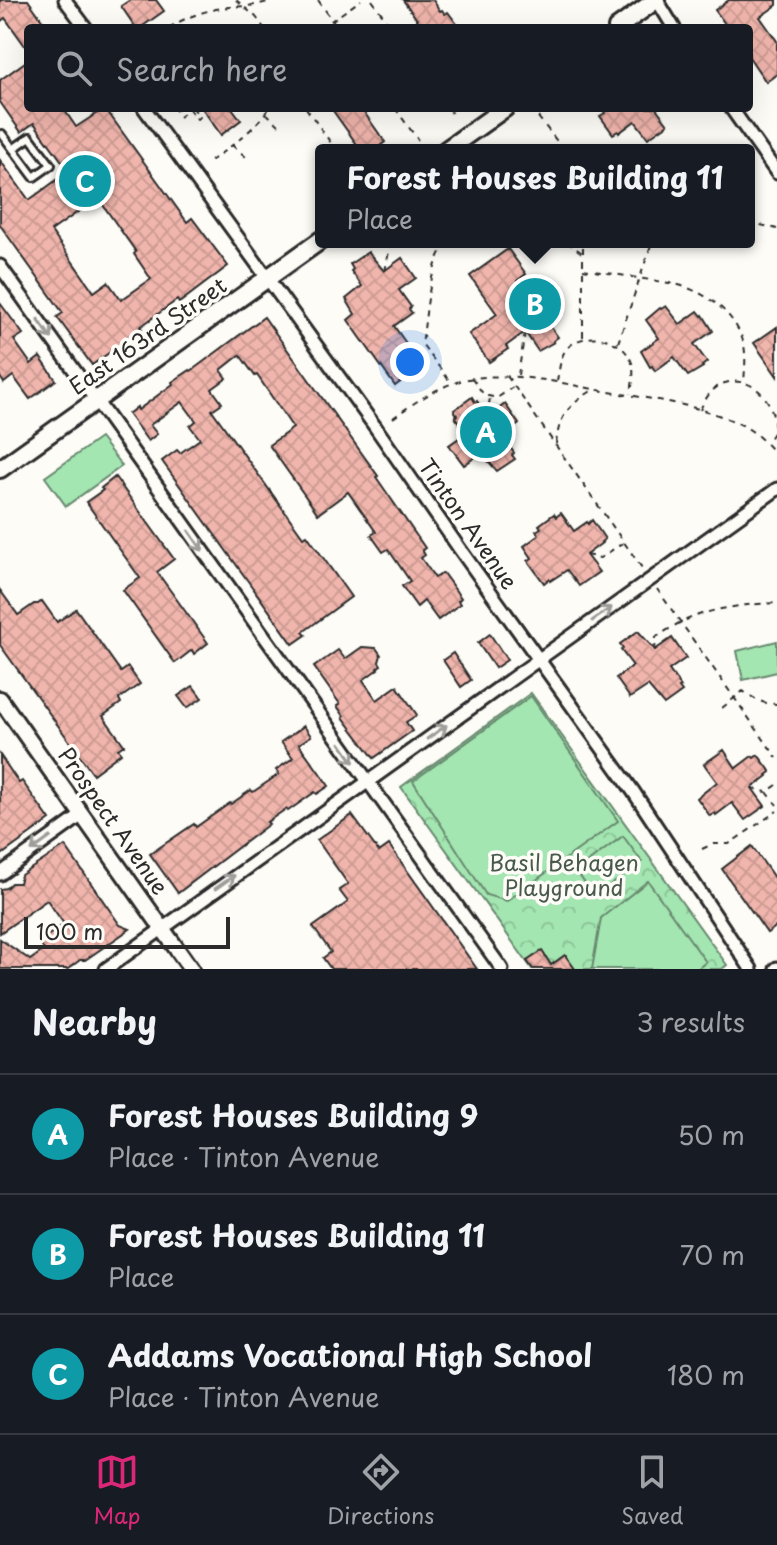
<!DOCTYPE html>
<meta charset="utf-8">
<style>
:root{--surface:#171b24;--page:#242831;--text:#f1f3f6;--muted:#9ea1a6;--line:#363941;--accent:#db2777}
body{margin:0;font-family:"Playpen Sans",sans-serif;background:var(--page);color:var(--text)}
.scale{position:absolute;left:24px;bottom:20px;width:206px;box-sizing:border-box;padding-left:8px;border:4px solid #2b2b2b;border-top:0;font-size:22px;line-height:28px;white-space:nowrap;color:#2b2b2b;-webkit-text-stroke:6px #fdfcf7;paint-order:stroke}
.you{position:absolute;left:410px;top:362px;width:28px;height:28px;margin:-20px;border:6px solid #fff;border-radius:50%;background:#1a73e8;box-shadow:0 0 0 12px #1a73e833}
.badge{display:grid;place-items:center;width:52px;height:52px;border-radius:50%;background:var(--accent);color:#fff;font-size:26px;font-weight:700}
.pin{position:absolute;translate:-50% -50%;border:4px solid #fff;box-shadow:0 2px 8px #0006}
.popup{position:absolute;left:315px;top:144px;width:440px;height:104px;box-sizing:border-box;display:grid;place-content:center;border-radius:8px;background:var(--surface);filter:drop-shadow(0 2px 6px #0005);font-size:26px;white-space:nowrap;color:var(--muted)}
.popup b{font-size:30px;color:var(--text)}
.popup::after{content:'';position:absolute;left:50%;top:100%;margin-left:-16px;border:16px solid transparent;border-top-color:var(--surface)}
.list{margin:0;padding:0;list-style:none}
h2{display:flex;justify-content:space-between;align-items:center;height:104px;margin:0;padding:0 32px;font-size:34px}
h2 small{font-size:26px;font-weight:400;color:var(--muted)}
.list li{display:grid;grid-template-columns:52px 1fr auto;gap:24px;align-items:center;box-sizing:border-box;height:120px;padding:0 32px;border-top:2px solid var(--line)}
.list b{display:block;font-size:30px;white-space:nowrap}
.list p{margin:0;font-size:26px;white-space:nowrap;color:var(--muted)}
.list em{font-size:26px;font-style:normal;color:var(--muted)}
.icon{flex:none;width:44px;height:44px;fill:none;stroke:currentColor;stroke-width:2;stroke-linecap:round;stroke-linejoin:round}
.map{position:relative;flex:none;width:777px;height:969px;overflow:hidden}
.search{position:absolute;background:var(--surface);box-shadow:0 8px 32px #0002;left:24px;right:24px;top:24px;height:88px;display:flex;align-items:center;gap:20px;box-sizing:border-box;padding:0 28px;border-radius:8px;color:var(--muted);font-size:30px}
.sheet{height:464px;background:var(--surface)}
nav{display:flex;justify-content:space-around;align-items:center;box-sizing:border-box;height:112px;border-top:2px solid var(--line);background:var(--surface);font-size:22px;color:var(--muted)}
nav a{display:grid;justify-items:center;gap:4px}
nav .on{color:var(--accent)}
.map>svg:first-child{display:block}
.park{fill:url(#park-crowns);stroke:#67886e;stroke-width:2}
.garden{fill:#a3e6b1;stroke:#67886e;stroke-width:2}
.building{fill:url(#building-cross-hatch);stroke:#2b2b2b;stroke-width:2;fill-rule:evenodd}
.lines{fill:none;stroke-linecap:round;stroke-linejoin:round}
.service-casing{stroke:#2b2b2b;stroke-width:12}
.minor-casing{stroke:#2b2b2b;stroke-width:17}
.tertiary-casing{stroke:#2b2b2b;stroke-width:20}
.secondary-casing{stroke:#2b2b2b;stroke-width:22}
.path{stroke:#2b2b2b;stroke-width:2;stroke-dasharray:6 6;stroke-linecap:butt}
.service{stroke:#fdfcf7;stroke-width:6}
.minor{stroke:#fdfcf7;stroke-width:11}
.tertiary{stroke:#fdfcf7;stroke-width:14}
.secondary{stroke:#fdfcf7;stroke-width:16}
.oneway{stroke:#9e9e9b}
.labels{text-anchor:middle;stroke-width:7;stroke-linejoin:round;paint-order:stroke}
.street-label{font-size:22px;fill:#2b2b2b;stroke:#fdfcf7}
.park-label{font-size:22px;fill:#495a4c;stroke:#fdfcf7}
</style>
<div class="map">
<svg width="777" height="969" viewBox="0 0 777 969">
<defs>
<pattern id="park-crowns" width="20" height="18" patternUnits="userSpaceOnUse" patternTransform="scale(2)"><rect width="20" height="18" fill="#a3e6b1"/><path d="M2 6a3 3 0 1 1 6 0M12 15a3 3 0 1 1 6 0" fill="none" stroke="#8cc598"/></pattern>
<pattern id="building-cross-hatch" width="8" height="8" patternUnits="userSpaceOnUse" patternTransform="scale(2)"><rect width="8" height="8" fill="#f0b5ac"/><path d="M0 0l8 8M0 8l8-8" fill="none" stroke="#ce9c94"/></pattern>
</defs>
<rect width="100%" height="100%" fill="#fdfcf7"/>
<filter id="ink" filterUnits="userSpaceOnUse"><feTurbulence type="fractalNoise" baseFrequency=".0125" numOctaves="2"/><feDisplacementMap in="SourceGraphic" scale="16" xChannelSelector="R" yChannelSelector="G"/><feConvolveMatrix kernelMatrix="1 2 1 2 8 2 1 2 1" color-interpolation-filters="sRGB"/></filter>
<g filter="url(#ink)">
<!-- park -->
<path class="park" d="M531 693 727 965 722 969H532L401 787Z"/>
<!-- garden -->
<g class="garden">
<path d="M100 438 122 466 66 506 45 477Z"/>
<path d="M777 641V672L743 680 737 651Z"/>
<path d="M531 696 618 821 507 901 486 895 413 781Z"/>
<path d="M623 836 642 862 595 897 576 871Z"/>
<path d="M648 881 706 962 697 969H592L601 918Z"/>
</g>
<!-- building -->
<g class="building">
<path d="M0 0H28L48 28H28V50L5 18 0 22Z"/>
<path d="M130 0H156L164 11 140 28H136L121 6Z"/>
<path d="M403 0H433L440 11 442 10 445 14 448 12 460 28H423Z"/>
<path d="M729 0H777V5L760 17 777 41V74L766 82 749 57V28H728L715 10Z"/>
<path d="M28 60V108H63L76 127 105 108 187 222 192 218 228 266 179 303 177 300 140 327 142 329 92 365 57 317 63 313 0 225V160L29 200 69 171 34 123 21 132 0 102V80ZM98 198 136 252 134 254 151 279 121 300 108 282 94 292 51 231Z"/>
<path d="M202 108H232L241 120 221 135Z"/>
<path d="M331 108H361L385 142 375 150H361Z"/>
<path d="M602 108H656L668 124 648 138 635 121 619 133 618 131 613 134 600 116 605 113Z"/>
<path d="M508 249 526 274 517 281 530 300 549 286 553 291 554 290 563 306 545 319 558 337 553 341 554 342 538 351 525 332 506 346 508 349 489 362 469 334 497 314 470 276Z"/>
<path d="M368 252 384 271 402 258 416 278 399 290 411 307 409 309 412 313 394 326 422 366 395 386 348 320 355 314 346 299 362 286 351 271 353 269 350 264Z"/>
<path d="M0 303 23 334 14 340 31 364 40 357 56 380 30 399 13 376 4 383 0 377Z"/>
<path d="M666 306 680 324 698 311 702 316 703 315 713 331 694 344 707 362 702 366 703 367 688 376 674 357 655 371 652 366 650 367 641 351 659 338 646 320 660 308 661 309Z"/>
<path d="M264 317 378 476 376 477 425 548 422 550 425 555 421 558 435 578 443 573 461 598 458 601 460 604 438 620 424 601 417 607 402 586 410 581 388 549 383 552 371 535 376 532 348 492 318 514 269 445 293 428 257 375 255 376 240 355 221 370 227 378 212 389 222 403 212 410 303 537 307 535 351 597 303 632 306 635 293 644 162 461 177 450 180 453 200 439 190 426 196 421 182 402 150 425 157 434 148 441 128 414 137 407 138 410 173 384 172 382 190 370 191 371Z"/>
<path d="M777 327V376L754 343Z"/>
<path d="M472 397 475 402 477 401 488 417 505 404 519 424 503 437 514 453 512 455 515 459 497 471 481 453 464 465 449 445 466 433 455 417 457 415 454 410Z"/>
<path d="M115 477 174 559 157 572 208 643 194 654 192 650 175 663 123 590 140 578 86 502 103 490 101 488Z"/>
<path d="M561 513 574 531 587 522 588 524 592 520 605 539 601 542 602 543 586 555 599 572 579 586 567 570 550 581 549 579 544 583 528 561 532 558 524 546 539 535 536 531 541 528 539 525 554 514 556 517Z"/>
<path d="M0 590 18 615 34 604H38L42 601 57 622 76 609 121 672 128 667 140 684 119 699 121 703 103 716 124 745 118 749 121 753 93 774 0 645Z"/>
<path d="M638 631 655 650 672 638 686 658 669 670 681 687 679 688 682 692 664 705 648 686 630 698 616 678 633 666 621 650 623 648 620 644Z"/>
<path d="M490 634 507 660 495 668 478 643Z"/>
<path d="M362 647 376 648 381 655 379 662 381 665 377 668 378 669 363 680 377 700 397 686 417 715 406 722 412 731 374 758 343 717 344 716 337 706 340 704 314 667 338 650 345 659Z"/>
<path d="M453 653 471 680 461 687 443 660Z"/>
<path d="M193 686 202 698 187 708 178 696Z"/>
<path d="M304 726 311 736 299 744 329 786 317 794 315 792 288 811 286 809 267 822 269 824 178 893 150 854 194 824 196 827 230 803 231 804 251 790 253 792 279 774 276 770 293 758 281 742Z"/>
<path d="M724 750 736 768 752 756 754 758 758 755 771 772 767 775 768 776 752 788 765 806 745 820 732 803 716 815 715 813 710 816 697 798 717 782 704 764Z"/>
<path d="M0 755 19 783 22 781 50 820 0 856Z"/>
<path d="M352 815 379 852 389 845 477 969H331L323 958 331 952 313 927 348 902 339 890 348 884 317 840Z"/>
<path d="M65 846 120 925 130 929 85 960H80L68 969H0V939L30 960 44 950 39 942 64 924 47 900 0 933V889L6 888 11 883H19L21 875Z"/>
<path d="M752 846 777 882V926L767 933 722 869Z"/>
<path d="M542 951 551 965 565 955 575 969H533L527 961Z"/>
</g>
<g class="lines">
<!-- service casing -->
<g class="service-casing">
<path id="service" d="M2 134 34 177 51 165 30 137 13 149"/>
</g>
<!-- minor casing -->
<g class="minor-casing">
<g id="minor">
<path d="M65 0 86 28"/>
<path d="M657 0 674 28"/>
<path d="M144 108 376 428 459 548 633 791 751 969"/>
<path d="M731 108 777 173"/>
<path d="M0 266 502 969"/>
<path d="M0 874 82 815"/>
<path d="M106 969 777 489"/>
<path d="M776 969 777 968"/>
</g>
</g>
<!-- tertiary casing -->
<g class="tertiary-casing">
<path id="tertiary" d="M0 699 191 969"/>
</g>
<!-- secondary casing -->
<g class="secondary-casing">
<g id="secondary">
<path d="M617 28 656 0"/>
<path d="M446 150 505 108"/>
<path d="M0 469 321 240"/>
</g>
</g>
<!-- path -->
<g class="path">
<path d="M236 0 256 17 264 28"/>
<path d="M318 0 338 28"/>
<path d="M372 0 392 28"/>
<path d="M169 28C185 17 209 9 229 7 245 6 258 6 273 0"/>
<path d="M321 28 361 0"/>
<path d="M306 108 336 150"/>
<path d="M395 108 418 140"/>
<path d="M448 108 453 115"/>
<path d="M175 111 179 108"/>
<path d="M266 113 279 125"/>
<path d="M179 117 189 109 197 119 200 117 193 108"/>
<path d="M538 117 564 150"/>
<path d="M232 145 246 157"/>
<path d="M210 161C232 146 254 130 269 108"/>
<path d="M749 222 777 229"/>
<path d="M447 242C428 269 427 312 422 344L451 383"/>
<path d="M567 242 582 253"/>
<path d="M583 269 675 284C703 291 731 309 742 338 747 352 745 368 744 382"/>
<path d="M385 271 391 242"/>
<path d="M583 337V242"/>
<path d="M618 343 652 242"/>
<path d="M518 375 525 332"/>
<path d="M507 376 642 568"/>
<path d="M472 378 484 395 497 398 513 387"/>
<path d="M557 381C559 372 560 358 565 351 582 328 623 336 632 363 635 373 632 384 631 394"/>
<path d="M700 410C705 399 712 387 725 383 753 375 777 402 774 431 772 435 769 438 767 442"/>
<path d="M487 417 490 398"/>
<path d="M393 418C416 401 446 381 475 378 520 372 565 384 609 392 653 399 700 405 740 424 756 432 766 443 777 456"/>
<path d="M556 444C559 415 569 405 593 390"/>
<path d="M586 555 600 558 623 543"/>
<path d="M657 589 777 758"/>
<path d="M655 651 656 637C665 632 674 625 684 621 710 608 748 604 777 603"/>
<path d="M722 708 743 691C754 699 762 704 777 704"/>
<path d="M777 785 767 792 777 805"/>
<path d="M752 788 766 792"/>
<path d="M702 849 713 844H729L777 811"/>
</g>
<!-- service -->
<use href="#service" class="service"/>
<!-- minor -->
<use href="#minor" class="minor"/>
<!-- tertiary -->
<use href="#tertiary" class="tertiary"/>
<!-- secondary -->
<use href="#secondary" class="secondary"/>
</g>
<!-- one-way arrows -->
<defs><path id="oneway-shaft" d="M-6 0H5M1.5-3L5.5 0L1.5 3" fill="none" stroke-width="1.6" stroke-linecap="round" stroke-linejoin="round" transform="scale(2)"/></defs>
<g class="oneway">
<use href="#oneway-shaft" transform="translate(45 329) rotate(54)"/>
<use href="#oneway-shaft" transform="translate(196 541) rotate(55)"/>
<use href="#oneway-shaft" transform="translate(602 614) rotate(-35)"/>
<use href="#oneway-shaft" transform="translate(437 732) rotate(-35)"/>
<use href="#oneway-shaft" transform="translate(347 753) rotate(55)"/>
<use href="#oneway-shaft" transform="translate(41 844) rotate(144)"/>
<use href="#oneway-shaft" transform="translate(225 882) rotate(-35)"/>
</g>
</g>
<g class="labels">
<!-- street labels -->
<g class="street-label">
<text transform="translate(148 336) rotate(-35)" y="8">East 163rd Street</text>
<text transform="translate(468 524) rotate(55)" y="8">Tinton Avenue</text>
<text transform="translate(113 821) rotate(55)" y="8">Prospect Avenue</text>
</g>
<!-- park labels -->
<g class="park-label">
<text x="564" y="871">Basil Behagen<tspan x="564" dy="25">Playground</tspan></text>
</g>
</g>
</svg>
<div class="scale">100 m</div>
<div class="you"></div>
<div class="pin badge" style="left:486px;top:432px;background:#0f9aa8">A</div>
<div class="pin badge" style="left:535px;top:304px;background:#0f9aa8">B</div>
<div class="popup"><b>Forest Houses Building 11</b>Place</div>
<div class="pin badge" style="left:85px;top:181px;background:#0f9aa8">C</div>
<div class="search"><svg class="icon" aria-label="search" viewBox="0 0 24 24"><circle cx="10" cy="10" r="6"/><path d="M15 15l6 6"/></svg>Search here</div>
</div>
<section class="sheet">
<h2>Nearby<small>3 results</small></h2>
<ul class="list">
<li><span class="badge" style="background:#0f9aa8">A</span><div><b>Forest Houses Building 9</b><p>Place · Tinton Avenue</p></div><em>50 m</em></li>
<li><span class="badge" style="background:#0f9aa8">B</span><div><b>Forest Houses Building 11</b><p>Place</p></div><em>70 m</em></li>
<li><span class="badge" style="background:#0f9aa8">C</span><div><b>Addams Vocational High School</b><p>Place · Tinton Avenue</p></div><em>180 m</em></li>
</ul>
</section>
<nav>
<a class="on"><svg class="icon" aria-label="map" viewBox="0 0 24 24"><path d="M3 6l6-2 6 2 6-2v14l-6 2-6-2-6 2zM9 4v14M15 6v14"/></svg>Map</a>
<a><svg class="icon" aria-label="directions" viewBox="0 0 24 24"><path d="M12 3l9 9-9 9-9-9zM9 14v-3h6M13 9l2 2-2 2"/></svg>Directions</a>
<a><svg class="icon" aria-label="saved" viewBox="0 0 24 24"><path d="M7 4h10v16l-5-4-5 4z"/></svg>Saved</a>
</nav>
